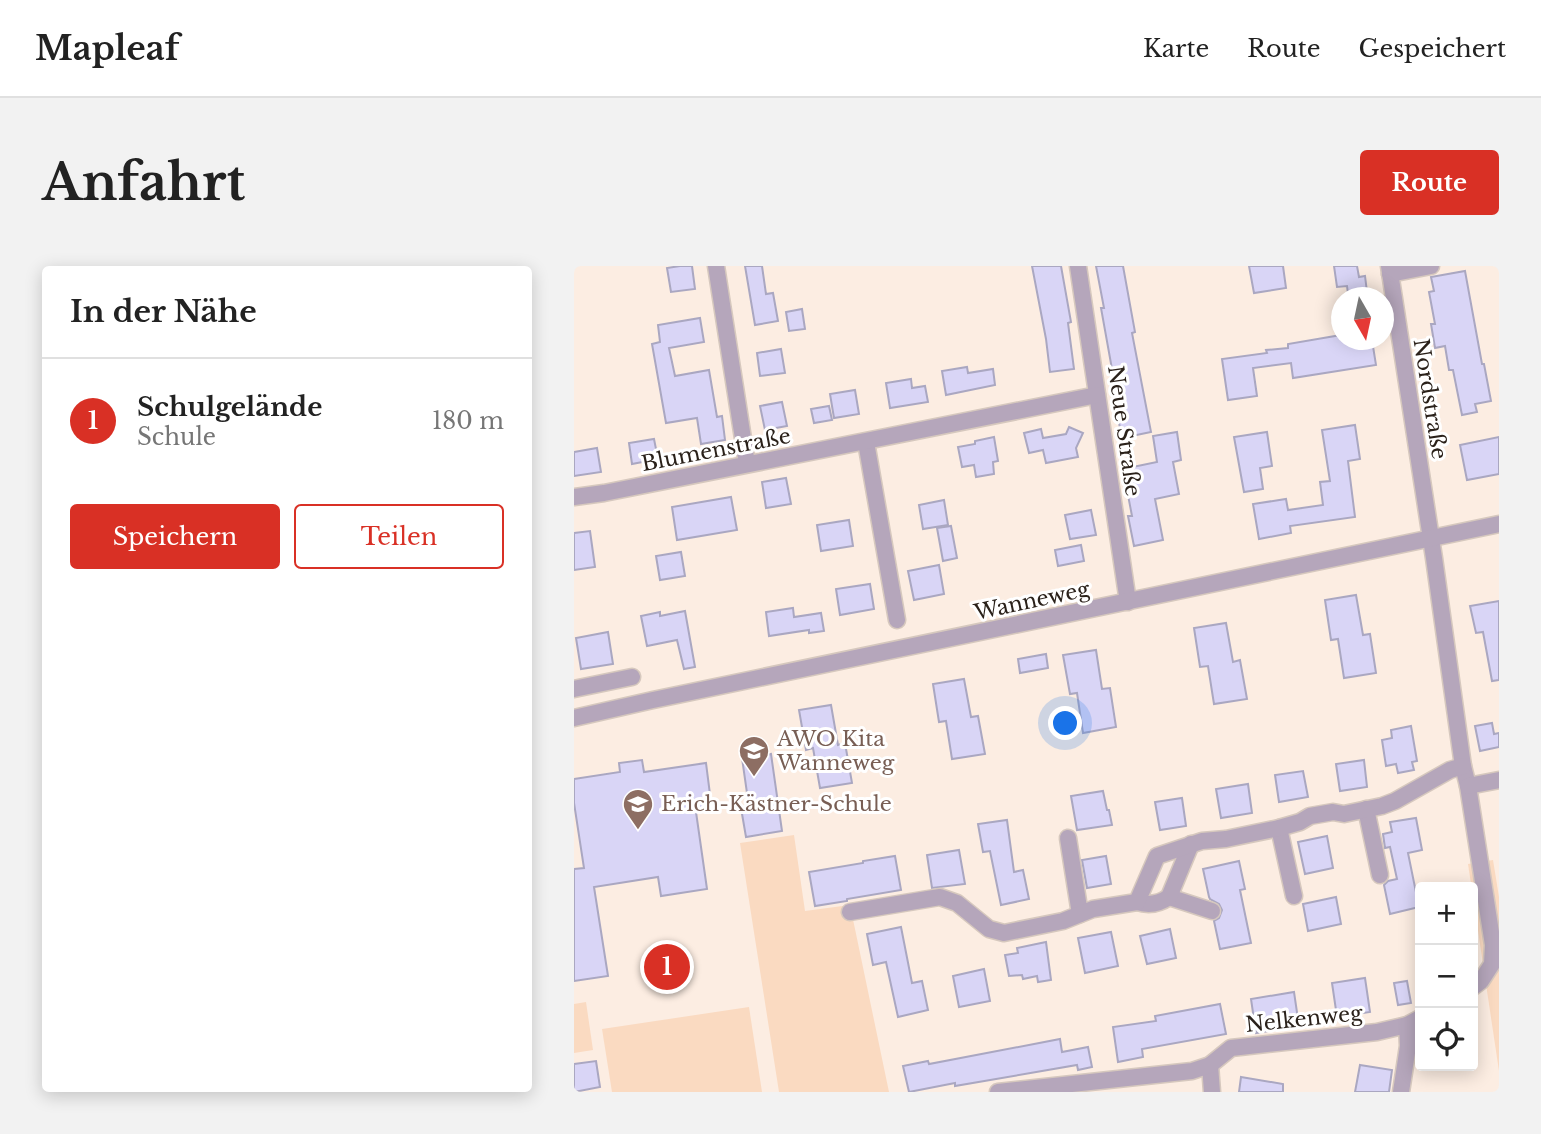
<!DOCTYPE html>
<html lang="de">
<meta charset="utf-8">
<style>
:root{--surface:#fff;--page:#f2f2f2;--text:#222;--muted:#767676;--line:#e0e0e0;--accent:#d93025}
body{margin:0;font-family:"Libre Baskerville",serif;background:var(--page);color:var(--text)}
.controls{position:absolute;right:21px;bottom:21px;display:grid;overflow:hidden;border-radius:7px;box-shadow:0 4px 18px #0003}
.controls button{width:63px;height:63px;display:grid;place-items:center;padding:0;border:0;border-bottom:2px solid var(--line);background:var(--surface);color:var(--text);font:35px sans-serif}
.compass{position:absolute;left:757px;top:21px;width:63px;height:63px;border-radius:50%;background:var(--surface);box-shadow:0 4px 18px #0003;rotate:171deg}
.you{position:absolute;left:492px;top:458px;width:24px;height:24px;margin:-18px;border:5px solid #fff;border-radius:50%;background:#1a73e8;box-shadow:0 0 0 10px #1a73e833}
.badge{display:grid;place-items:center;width:46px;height:46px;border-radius:50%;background:var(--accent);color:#fff;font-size:23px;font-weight:700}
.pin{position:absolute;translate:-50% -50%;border:4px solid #fff;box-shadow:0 2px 7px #0006}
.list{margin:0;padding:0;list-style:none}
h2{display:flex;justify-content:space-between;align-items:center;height:91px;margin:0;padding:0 28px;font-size:30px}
h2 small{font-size:23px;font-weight:400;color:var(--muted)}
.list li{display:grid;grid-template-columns:46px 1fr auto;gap:21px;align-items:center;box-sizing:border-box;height:126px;padding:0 28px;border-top:2px solid var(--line)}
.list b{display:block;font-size:26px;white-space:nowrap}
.list p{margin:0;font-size:23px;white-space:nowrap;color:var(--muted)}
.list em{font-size:23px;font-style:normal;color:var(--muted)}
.actions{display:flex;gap:14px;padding:21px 28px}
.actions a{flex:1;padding:16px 0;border:2px solid var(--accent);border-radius:7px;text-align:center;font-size:24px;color:var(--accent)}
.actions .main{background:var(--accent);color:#fff}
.icon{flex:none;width:38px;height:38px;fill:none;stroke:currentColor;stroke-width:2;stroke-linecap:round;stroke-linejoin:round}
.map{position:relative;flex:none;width:925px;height:826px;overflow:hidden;border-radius:7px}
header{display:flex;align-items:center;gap:42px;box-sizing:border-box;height:98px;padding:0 35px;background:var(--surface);border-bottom:2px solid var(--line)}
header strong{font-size:33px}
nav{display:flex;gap:38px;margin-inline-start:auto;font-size:24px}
.intro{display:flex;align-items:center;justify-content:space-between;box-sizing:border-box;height:168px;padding:0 42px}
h1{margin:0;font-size:49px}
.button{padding:18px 32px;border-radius:7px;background:var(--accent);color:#fff;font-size:24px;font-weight:700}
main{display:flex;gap:42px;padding:0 42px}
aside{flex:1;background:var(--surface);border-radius:7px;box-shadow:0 4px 18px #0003}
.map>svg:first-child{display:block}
.green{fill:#fadac1}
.building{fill:#d9d5f6;stroke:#aaa7c1;stroke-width:2}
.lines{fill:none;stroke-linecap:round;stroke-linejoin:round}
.street-casing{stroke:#d6c8be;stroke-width:19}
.street{stroke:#b5a6bb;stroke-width:16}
.labels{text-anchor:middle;stroke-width:6;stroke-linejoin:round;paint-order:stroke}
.street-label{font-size:21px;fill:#2a211a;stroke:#fff}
.education-label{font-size:21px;fill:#785e54;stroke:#fff;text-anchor:start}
</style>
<header>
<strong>Mapleaf</strong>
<nav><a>Karte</a><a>Route</a><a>Gespeichert</a></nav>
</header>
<div class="intro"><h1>Anfahrt</h1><a class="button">Route</a></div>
<main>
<aside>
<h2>In der Nähe<small></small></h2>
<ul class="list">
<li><span class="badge">1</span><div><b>Schulgelände</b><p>Schule</p></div><em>180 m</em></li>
</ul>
<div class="actions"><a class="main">Speichern</a><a>Teilen</a></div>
</aside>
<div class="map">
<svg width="925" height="826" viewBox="0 0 925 826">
<rect width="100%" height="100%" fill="#fcede2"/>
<!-- green -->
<g class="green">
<path d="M220 569 231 645 276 639 315 826H205L166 577Z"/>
<path d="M919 594 925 631V805L894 598Z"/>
<path d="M12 736 19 784 0 787V738Z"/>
<path d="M175 741 188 826H38L28 763Z"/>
</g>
<!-- building -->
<g class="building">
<path d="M106 0H118L121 23 97 26 93 2Z"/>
<path d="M171 0H188L192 28 199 27 204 55 181 59Z"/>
<path d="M458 0H487L497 56 494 57 500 103 476 106 472 73Z"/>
<path d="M522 0H549L561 66 558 67 577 166 548 172 542 142H545L527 42H530Z"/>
<path d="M675 0H709L712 22 680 27Z"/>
<path d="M760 0H783L785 11 791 10 793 26 774 28 773 20 763 21Z"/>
<path d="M891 5 908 98H910L917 135 901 138 903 146 888 149 879 104H875L871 80 861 82 857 58H861L855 26 860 25 857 11Z"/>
<path d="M228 43 231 63 215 65 212 46Z"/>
<path d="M126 52 130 76 95 82 101 110 135 104 143 151 148 150 151 174 127 178 123 152 92 157 78 78 86 76 84 59Z"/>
<path d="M767 69V74H798L802 99 719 112 717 97 679 102 683 130 654 134 648 93 693 87 692 84 714 82V78Z"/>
<path d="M207 83 211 107 186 110 183 87Z"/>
<path d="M393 101 394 107 419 103 421 119 372 129 368 105Z"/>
<path d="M337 113 338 122 351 120 354 136 316 142 312 117Z"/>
<path d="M281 124 285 148 260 152 256 128Z"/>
<path d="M208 136 213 160 191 164 186 140Z"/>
<path d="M255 140 258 154 240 157 237 143Z"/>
<path d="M781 159 786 193 774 195 781 251 716 260 717 267 685 273 679 238 712 233 714 244 749 239 746 216 756 215 748 164Z"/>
<path d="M495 161 509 167 502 182 504 191 472 197 469 184 455 187 450 167 467 163 469 172 492 168Z"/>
<path d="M603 166 607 194 599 196 605 228 581 233 589 274 560 280 554 250H558L549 203 583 196 579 170Z"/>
<path d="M693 166 698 200 686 202 689 223 670 226 660 171Z"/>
<path d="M420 171 424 195 419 196 420 208 402 211 400 199 388 201 384 181 401 178V175Z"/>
<path d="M925 171V208L893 214 886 179Z"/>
<path d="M80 173 84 193 58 198 55 177Z"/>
<path d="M23 182 27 206 0 210V186Z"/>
<path d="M212 212 217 238 192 242 188 216Z"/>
<path d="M157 231 163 264 103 274 98 241Z"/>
<path d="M370 234 374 259 349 263 345 239Z"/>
<path d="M517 244 522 269 496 273 491 249Z"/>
<path d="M275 254 279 280 247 285 243 259Z"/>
<path d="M377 260 383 292 369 295 363 262Z"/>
<path d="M16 265 21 301 0 304V267Z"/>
<path d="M507 279 510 295 484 300 481 284Z"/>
<path d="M107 286 111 310 86 314 82 290Z"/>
<path d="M365 299 370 328 340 334 334 305Z"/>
<path d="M296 318 300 343 266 349 262 323Z"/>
<path d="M782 329 789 369 796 368 802 407 770 412 764 373 757 374 751 334Z"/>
<path d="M925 335V414L918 415 909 366 902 367 896 340Z"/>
<path d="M219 342 220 351 247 347 250 365 235 367V364L195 370 192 346Z"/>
<path d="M111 345 121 401 110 403 103 374 73 380 67 350 86 346V350Z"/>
<path d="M652 357 659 396 666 394 673 433 640 438 634 400 626 401 620 362Z"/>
<path d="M34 366 39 398 7 403 2 372Z"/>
<path d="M522 384 528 423 536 422 542 461 509 467 503 427 496 428 489 389Z"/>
<path d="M472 388 474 402 446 407 444 393Z"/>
<path d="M390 413 397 451 404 450 411 488 378 493 372 455 365 456 359 418Z"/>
<path d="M257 439 264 479 271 477 278 517 246 522 239 482 232 484 225 444Z"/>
<path d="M918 457 920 468 925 467V481L906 485 901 460Z"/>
<path d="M837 460 843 495 838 496 840 504 824 507 822 498 812 500 808 474 818 472 817 464Z"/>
<path d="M197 488 208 565 172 571 167 542 175 541 168 492Z"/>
<path d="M68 494 70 506 132 497 138 544 122 546 133 623 87 630 84 611 20 621 34 710 0 715V603L10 602 0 537V513L46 506 45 497Z"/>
<path d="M790 494 793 521 766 525 762 498Z"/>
<path d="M729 505 734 531 705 536 701 509Z"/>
<path d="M674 518 678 547 647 552 642 523Z"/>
<path d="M529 525 533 544H535L538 559 503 564 497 530Z"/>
<path d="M608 532 612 560 586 564 581 536Z"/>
<path d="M842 552 848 584 834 587 845 641 816 648 810 619 814 615 823 613 816 581 811 582 809 568 818 566 816 556Z"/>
<path d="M433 554 440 606 449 604 455 633 427 639 416 585 409 586 404 558Z"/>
<path d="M753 570 759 602 731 608 724 576Z"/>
<path d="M385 584 391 618 358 622 353 589Z"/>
<path d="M321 590 327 624 273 633V635L241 640 235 606 289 597V595Z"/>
<path d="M532 590 537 618 513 622 508 594Z"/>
<path d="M665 595 671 623 666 624 677 677 646 683 640 655 645 652 648 644 645 638 636 633 635 631 629 603Z"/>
<path d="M762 631 767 658 734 665 729 638Z"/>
<path d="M327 661 338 717 348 715 354 744 324 751 312 696 299 699 293 668Z"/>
<path d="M596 663 602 692 573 698 566 670Z"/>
<path d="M537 666 544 700 511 707 504 672Z"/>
<path d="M472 676 477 714 464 716 463 710 449 713 448 709 435 710 431 689 444 687 443 682Z"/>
<path d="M410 703 416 735 385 741 379 710Z"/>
<path d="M791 712 796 746 763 751 758 717Z"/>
<path d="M833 715 837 737 824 739 820 717Z"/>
<path d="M720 726 725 760 682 767 677 733Z"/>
<path d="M646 738 652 768 568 783 569 791 544 796 539 761 582 755 581 750Z"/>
<path d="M486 773 488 786 514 781 518 801 504 804 503 799 381 820V817L335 826 329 800 354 795 355 798Z"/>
<path d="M22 795 26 821 0 826V798Z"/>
<path d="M786 799 818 804 815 826H781Z"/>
<path d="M667 811 709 818V826H665Z"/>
</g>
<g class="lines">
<!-- street casing -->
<g class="street-casing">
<g id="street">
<path d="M142 0 173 198"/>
<path d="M504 0 554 336"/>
<path d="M815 0 860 292 889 500 894 520 919 679 918 698 907 715 899 721"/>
<path d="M816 8 857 0"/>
<path d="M292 176 323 354"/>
<path d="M0 231 30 227 523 129"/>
<path d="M0 423 58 411"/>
<path d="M0 452 79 434 925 258"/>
<path d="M894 520 925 514"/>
<path d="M792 543 806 609"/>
<path d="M705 562 720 630"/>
<path d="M494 572 506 648"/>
<path d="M595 631 638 645"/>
<path d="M563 636C575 640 585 638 595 631L617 578"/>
<path d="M276 646 366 631 383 637 415 663 430 667 489 655 519 643 563 636 583 590 628 575 652 573 705 562 726 556 736 550 759 546 770 548 808 540 821 535 876 504 889 500"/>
<path d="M636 799 638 826"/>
<path d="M424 826 618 805 636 799 657 782 803 766 833 759 846 752"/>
<path d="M827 826 834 780 833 759"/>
</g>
</g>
<!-- street -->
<use href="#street" class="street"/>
</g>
<!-- icons -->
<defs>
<g id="school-pin" transform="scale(1.575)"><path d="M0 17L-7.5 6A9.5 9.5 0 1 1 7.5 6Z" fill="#8d6e63" stroke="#fff"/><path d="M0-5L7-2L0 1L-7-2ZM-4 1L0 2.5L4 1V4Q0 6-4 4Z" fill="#fff"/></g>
</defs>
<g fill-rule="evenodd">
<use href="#school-pin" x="180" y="485"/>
<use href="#school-pin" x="64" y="538"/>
</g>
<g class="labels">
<!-- street labels -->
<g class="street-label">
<text transform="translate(856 133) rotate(81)" y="7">Nordstraße</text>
<text transform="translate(550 165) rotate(82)" y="7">Neue Straße</text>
<text transform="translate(142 184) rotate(-11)" y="7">Blumenstraße</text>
<text transform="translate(458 335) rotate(-12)" y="7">Wanneweg</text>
<text transform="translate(730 753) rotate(-6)" y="7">Nelkenweg</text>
</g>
<!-- education labels -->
<g class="education-label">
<text x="203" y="480">AWO Kita<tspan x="203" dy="24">Wanneweg</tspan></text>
<text x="87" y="545">Erich-Kästner-Schule</text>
</g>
</g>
</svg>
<div class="controls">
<button>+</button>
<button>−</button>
<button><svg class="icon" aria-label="locate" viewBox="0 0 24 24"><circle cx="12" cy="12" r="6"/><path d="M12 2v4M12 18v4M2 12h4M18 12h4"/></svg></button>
</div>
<svg class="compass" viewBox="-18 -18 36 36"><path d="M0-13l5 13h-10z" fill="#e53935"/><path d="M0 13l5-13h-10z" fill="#767676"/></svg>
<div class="you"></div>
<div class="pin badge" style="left:93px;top:701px">1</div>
</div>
</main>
